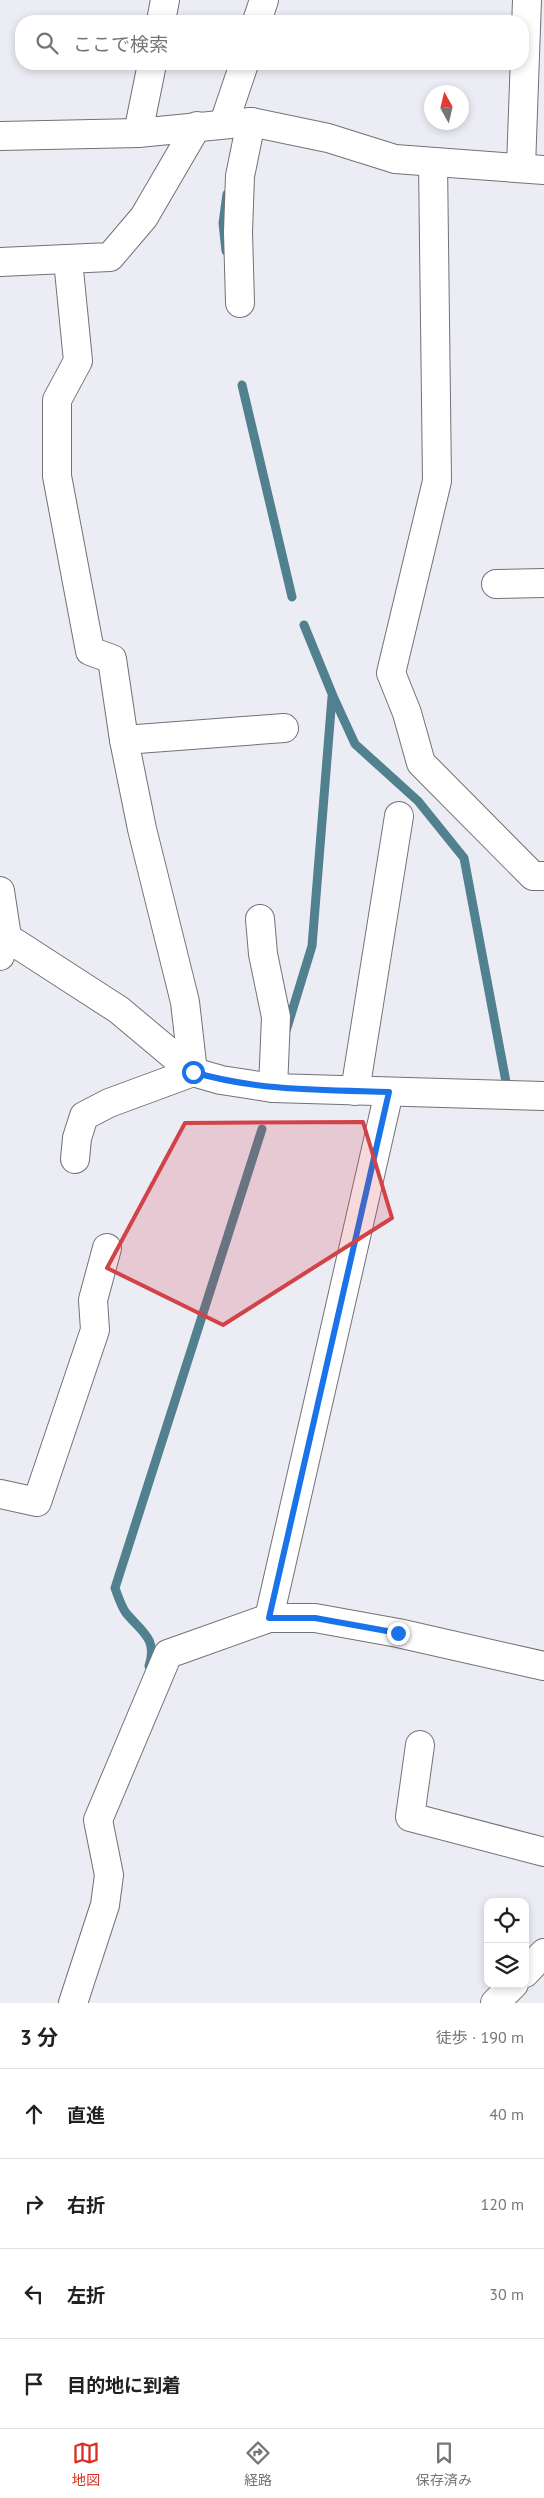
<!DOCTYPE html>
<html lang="ja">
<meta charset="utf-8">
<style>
:root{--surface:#fff;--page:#f2f2f2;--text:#202124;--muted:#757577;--line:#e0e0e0;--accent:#d93025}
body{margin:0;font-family:"PT Sans","Noto Sans JP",sans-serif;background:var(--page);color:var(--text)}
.controls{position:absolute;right:15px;bottom:15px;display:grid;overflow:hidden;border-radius:10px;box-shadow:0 2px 8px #0003}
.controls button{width:45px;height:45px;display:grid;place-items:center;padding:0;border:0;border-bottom:1px solid var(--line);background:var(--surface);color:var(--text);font:25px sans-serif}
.compass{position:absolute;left:424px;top:85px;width:45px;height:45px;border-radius:50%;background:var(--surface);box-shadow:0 2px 8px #0003;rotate:352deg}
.stop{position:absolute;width:15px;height:15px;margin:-11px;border:4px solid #1a73e8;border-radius:50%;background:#fff}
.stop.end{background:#1a73e8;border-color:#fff;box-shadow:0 1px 5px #0008}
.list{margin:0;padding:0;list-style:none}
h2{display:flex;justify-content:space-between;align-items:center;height:65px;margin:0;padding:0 20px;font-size:21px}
h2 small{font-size:16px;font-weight:400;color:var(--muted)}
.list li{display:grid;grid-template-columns:32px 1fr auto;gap:15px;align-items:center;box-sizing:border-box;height:90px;padding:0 20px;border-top:1px solid var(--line)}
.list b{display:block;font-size:19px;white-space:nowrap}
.list em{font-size:16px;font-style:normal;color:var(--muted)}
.icon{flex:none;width:28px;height:28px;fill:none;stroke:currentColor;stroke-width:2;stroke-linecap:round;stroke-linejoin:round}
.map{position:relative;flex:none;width:544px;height:2003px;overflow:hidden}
.search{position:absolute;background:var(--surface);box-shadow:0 2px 8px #0003;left:15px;right:15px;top:15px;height:55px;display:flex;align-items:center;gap:12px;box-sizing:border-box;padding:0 18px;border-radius:20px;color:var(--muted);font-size:19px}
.sheet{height:425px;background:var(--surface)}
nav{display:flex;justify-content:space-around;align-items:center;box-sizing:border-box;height:70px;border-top:1px solid var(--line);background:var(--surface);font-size:14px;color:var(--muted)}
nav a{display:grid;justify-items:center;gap:2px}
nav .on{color:var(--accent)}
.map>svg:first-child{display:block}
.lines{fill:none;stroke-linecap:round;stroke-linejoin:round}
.stream{stroke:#51808f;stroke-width:9}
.minor-casing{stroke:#727178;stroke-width:30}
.minor{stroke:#fff;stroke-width:28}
.route{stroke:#1a73e8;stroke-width:6}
.marked{fill:#d24249;fill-opacity:0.2;stroke:#d24249;stroke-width:4;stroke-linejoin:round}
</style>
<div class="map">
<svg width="544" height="2003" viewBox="0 0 544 2003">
<rect width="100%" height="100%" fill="#ececf4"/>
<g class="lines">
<!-- stream -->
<g class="stream">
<path d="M226 251 223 223 227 194"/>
<path d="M242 385 292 597"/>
<path d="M304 625 333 696 355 744 418 801 464 858 506 1082"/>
<path d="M286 1031 312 946 332 697"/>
<path d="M149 1666C158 1639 142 1632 126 1613 121 1606 118 1596 115 1588L262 1129"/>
</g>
<!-- minor casing -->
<g class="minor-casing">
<g id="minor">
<path d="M161 21 165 0"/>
<path d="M257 21 264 0"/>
<path d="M224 123 244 64"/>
<path d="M138 133 152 64"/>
<path d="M0 136 138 133 251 122 328 138 395 159 544 170"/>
<path d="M433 162 437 481 391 673 407 713 421 763 533 876H544"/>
<path d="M521 167 527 0"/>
<path d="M68 260 78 361 57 400V476L90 651 112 659 124 740 142 829 185 1002 193 1072 109 1103 84 1116 77 1138 75 1159"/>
<path d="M0 262 110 257 144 217 197 126"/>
<path d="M240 303 238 232 240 176 251 122"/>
<path d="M496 584 544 583"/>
<path d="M124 740 284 728"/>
<path d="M0 891 7 937 0 956"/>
<path d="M260 919 263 954 276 1017 273 1088"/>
<path d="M0 933 119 1010 193 1072 221 1080 273 1088 544 1096"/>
<path d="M355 1091 399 816"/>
<path d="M0 1494 37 1502 95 1330 93 1300 107 1248"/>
<path d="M269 1618 389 1092"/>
<path d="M420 1745 410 1817 544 1852"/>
<path d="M525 1973 544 1953"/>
<path d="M73 2003 105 1905 109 1875 98 1820 168 1654 269 1618H315L398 1633 544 1666"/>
<path d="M495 2003 514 1984"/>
</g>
</g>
<!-- minor -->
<use href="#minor" class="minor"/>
</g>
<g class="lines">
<!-- route -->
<path class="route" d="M193 1072C257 1091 323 1090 389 1092L269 1618H315L398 1633"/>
</g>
<!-- marked area -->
<path class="marked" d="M363 1122 392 1218 223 1325 107 1268 185 1123Z"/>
</svg>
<div class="controls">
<button><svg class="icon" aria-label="locate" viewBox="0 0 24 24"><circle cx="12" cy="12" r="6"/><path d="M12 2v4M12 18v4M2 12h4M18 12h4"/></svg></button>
<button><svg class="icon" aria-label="layers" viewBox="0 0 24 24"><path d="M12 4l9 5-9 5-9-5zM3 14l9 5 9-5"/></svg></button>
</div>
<svg class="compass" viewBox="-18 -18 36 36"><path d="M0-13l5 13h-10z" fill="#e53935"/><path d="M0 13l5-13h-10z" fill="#757577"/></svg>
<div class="stop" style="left:193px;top:1072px"></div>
<div class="stop end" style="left:398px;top:1633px"></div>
<div class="search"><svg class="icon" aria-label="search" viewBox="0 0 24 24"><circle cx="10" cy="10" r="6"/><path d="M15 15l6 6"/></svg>ここで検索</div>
</div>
<section class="sheet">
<h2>3 分<small>徒歩 · 190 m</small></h2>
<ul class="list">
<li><svg class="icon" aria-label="ahead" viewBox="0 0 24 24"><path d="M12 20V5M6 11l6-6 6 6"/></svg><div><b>直進</b></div><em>40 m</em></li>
<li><svg class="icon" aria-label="right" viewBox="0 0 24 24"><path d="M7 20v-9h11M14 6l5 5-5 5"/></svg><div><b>右折</b></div><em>120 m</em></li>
<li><svg class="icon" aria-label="left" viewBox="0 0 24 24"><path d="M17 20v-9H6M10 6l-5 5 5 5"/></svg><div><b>左折</b></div><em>30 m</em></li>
<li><svg class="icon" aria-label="arrive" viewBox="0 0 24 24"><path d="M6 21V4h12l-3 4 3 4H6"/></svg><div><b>目的地に到着</b></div></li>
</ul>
</section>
<nav>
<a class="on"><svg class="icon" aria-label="map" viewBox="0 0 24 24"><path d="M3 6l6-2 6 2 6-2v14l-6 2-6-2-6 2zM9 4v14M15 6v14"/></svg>地図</a>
<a><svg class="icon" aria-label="directions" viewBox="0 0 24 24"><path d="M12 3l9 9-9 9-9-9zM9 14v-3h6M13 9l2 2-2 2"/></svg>経路</a>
<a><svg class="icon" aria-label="saved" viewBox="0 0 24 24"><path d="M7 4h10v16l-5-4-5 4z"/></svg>保存済み</a>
</nav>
